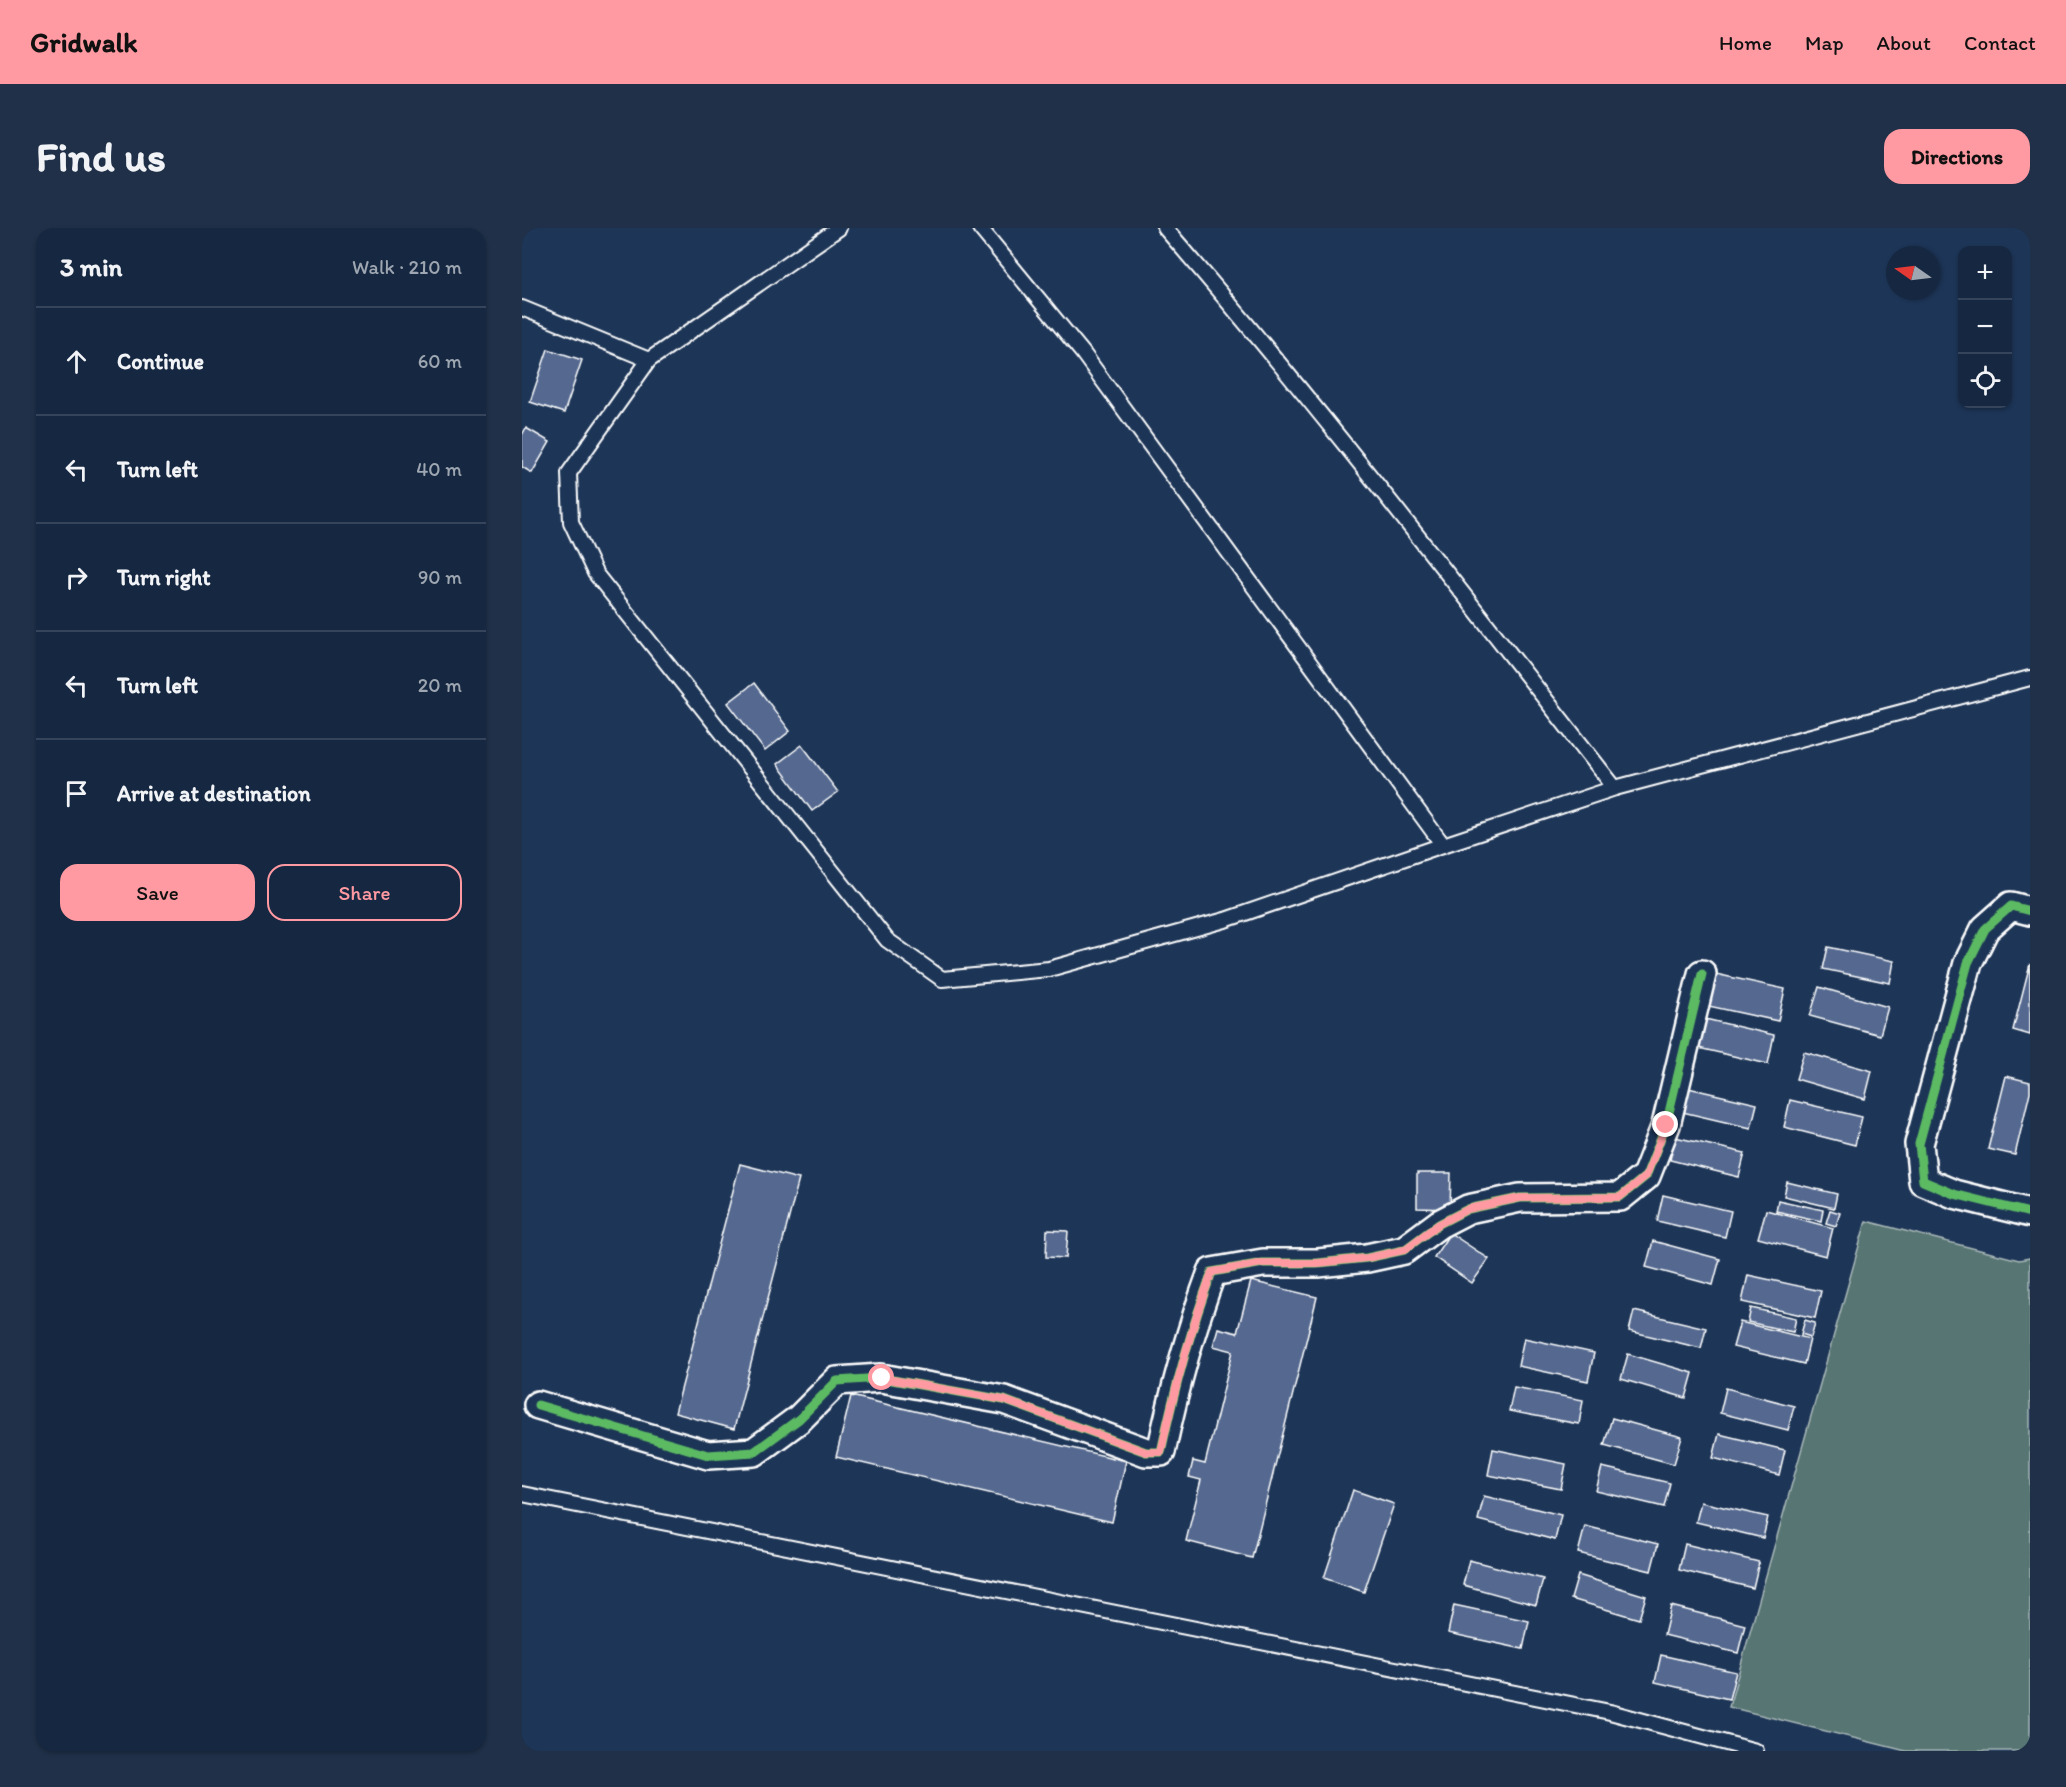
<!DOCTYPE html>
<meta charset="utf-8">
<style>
:root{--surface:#162841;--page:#1f3048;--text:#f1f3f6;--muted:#9ea6b1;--line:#35445a;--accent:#ff9aa2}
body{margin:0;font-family:Itim,sans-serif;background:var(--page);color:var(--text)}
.controls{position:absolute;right:18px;top:18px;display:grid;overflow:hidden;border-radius:12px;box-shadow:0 2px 4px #0004}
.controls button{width:54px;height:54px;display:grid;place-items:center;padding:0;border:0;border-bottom:2px solid var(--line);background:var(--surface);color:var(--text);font:30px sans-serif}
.compass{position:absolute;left:1364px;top:18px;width:54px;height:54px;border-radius:50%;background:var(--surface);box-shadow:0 2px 4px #0004;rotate:284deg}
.stop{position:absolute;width:18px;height:18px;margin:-14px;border:4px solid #ff9aa2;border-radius:50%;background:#fff}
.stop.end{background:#ff9aa2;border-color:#fff;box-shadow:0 2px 6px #0008}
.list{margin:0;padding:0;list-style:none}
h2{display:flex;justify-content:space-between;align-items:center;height:78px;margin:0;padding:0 24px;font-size:26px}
h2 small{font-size:20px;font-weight:400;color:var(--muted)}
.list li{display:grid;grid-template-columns:39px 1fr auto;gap:18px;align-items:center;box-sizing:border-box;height:108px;padding:0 24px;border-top:2px solid var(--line)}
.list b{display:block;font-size:22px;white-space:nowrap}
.list em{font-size:20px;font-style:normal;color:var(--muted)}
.actions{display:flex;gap:12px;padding:18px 24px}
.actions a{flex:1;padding:14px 0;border:2px solid var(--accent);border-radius:18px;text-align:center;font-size:21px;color:var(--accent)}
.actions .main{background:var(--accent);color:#111}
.icon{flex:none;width:33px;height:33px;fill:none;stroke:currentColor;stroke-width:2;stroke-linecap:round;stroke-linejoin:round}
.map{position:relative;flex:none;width:1508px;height:1523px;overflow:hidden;border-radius:18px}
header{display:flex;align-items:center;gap:36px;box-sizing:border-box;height:84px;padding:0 30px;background:var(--accent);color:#111}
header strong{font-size:28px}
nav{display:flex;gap:33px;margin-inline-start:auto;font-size:21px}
.intro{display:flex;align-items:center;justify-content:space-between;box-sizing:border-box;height:144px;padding:0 36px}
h1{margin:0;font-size:42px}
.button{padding:15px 27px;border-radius:18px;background:var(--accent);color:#111;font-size:21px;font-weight:700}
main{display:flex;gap:36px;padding:0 36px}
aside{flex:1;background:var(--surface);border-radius:18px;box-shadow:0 2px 4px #0004}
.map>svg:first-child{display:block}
.green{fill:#577473;stroke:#abbab9;stroke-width:1.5}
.building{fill:#546990;stroke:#fff;stroke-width:1.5}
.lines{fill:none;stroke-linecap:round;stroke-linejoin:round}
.service-casing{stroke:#fff;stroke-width:18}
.minor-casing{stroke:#fff;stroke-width:32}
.service{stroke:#1d3557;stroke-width:14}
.minor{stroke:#1d3557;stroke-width:27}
.cycleway-casing{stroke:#1d3557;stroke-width:13}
.cycleway{stroke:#5cba63;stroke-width:9}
.route{stroke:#ff9aa2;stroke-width:8}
</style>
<header>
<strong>Gridwalk</strong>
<nav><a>Home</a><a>Map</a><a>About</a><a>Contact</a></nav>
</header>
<div class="intro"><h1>Find us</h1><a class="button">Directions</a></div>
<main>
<aside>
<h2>3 min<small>Walk · 210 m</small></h2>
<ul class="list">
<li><svg class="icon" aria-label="ahead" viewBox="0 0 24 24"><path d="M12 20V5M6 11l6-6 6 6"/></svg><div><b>Continue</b></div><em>60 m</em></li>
<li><svg class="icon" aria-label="left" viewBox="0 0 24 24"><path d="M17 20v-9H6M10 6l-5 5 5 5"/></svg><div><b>Turn left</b></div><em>40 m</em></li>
<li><svg class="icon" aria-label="right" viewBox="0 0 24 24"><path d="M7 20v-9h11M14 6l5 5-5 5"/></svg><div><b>Turn right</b></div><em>90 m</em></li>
<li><svg class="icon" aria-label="left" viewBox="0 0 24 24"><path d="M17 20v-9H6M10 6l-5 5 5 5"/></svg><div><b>Turn left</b></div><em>20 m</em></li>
<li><svg class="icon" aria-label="arrive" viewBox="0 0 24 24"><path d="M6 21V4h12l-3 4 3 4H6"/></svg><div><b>Arrive at destination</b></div></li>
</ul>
<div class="actions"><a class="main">Save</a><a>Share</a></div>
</aside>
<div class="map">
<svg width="1508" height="1523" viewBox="0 0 1508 1523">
<rect width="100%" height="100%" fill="#1d3557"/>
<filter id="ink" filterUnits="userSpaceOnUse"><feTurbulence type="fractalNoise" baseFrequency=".0167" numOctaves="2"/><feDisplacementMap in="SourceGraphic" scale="12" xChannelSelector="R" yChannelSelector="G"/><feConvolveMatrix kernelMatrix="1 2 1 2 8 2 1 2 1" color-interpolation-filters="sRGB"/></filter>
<g filter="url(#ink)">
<!-- green -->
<path class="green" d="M1344 993 1497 1032 1508 1030V1523H1384L1207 1479Z"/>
<!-- building -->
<g class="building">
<path d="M26 121 60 132 42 185 8 174Z"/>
<path d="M4 200 28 214 10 245 0 239V207Z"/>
<path d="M232 455 268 503 243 523 206 475Z"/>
<path d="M280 517 316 564 290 583 255 536Z"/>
<path d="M1306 719 1372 733 1368 755 1301 741Z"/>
<path d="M1508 736V807L1491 802Z"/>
<path d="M1189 745 1263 761 1256 793 1182 777Z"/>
<path d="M1297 759 1366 779 1358 807 1288 788Z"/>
<path d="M1179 790 1252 807 1246 836 1172 819Z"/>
<path d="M1282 824 1350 843 1343 871 1274 851Z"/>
<path d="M1484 848 1508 854V864L1493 927 1466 921Z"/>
<path d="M1162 859 1235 876 1229 900 1156 883Z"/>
<path d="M1268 872 1340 889 1333 917 1262 899Z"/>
<path d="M1153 909 1223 925 1217 949 1148 932Z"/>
<path d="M218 936 277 951 212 1201 153 1185Z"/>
<path d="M895 945H929L928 981 895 980Z"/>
<path d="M1265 954 1315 966 1312 980 1262 968Z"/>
<path d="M1141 967 1209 983 1203 1009 1135 993Z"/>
<path d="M1256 972 1301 982 1299 993 1254 983Z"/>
<path d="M1244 982 1311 1000 1304 1028 1236 1010Z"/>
<path d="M1308 982 1318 985 1314 998 1304 995Z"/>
<path d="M525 1002 546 1003 544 1030 524 1029Z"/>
<path d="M928 1005 967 1031 950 1055 912 1029Z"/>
<path d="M1131 1013 1198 1031 1191 1057 1124 1039Z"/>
<path d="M1226 1047 1299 1063 1293 1090 1220 1074Z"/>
<path d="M729 1053 795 1069 730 1330 664 1313 679 1252 667 1249 671 1233 683 1236 711 1123 691 1118 696 1100 715 1105Z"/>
<path d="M1229 1080 1274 1090 1271 1104 1226 1094Z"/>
<path d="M1112 1083 1184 1100 1179 1120 1107 1103Z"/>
<path d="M1283 1092 1293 1095 1289 1109 1279 1106Z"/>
<path d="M1218 1094 1288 1111 1282 1136 1211 1119Z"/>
<path d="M1002 1110 1072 1125 1066 1153 996 1138Z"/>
<path d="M1106 1126 1171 1145 1164 1170 1099 1151Z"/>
<path d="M992 1159 1061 1172 1057 1196 987 1183Z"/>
<path d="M1204 1160 1272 1178 1266 1202 1198 1185Z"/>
<path d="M329 1168 604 1233 590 1294 314 1229Z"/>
<path d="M1090 1190 1160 1209 1152 1236 1082 1217Z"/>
<path d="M1197 1206 1263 1222 1257 1247 1191 1230Z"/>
<path d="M971 1221 1044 1236 1039 1261 966 1247Z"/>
<path d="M1080 1239 1148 1255 1142 1279 1074 1263Z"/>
<path d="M831 1262 872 1276 842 1364 802 1350Z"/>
<path d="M962 1268 1039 1287 1033 1312 956 1292Z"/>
<path d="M1179 1274 1246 1289 1241 1310 1174 1294Z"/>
<path d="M1063 1298 1136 1316 1129 1343 1056 1325Z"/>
<path d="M1163 1316 1237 1334 1231 1360 1157 1342Z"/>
<path d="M947 1332 1021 1351 1014 1377 941 1357Z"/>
<path d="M1056 1347 1124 1368 1117 1391 1049 1371Z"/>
<path d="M932 1377 1007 1393 1001 1421 926 1405Z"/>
<path d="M1149 1378 1223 1397 1216 1425 1142 1407Z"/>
<path d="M1139 1427 1214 1444 1207 1471 1133 1454Z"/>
</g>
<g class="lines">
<!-- service casing -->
<g class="service-casing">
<g id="service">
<path d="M317 0 127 132 47 245 49 294 73 345 365 712 420 751 527 741 703 692 921 617 1093 560 1508 450"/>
<path d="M458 0 560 124 921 617"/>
<path d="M643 0C800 181 945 372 1093 560"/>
<path d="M0 80 127 132"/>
<path d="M0 1266 1088 1484 1234 1523"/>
</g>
</g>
<!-- minor casing -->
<g class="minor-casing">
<g id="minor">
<path d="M1508 683 1489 678 1463 701 1446 735 1397 916 1401 953 1432 966 1508 985"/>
<path d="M16 1177 186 1227 232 1224 277 1191 315 1153 359 1150 482 1172 624 1224H639C652 1163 668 1103 690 1044L741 1035H796L845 1030 882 1022 917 996 946 981 998 970 1098 969 1124 948 1144 897 1180 746"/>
</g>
</g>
<!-- service -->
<use href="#service" class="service"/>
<!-- minor -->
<use href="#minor" class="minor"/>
<!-- cycleway casing -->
<g class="cycleway-casing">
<g id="cycleway">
<path d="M1508 683 1489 678 1463 701 1446 735 1397 916 1401 953 1432 966 1508 985"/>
<path d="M16 1177 186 1227 232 1224 277 1191 315 1153 359 1150 482 1172 624 1224H639C652 1163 668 1103 690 1044L741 1035H796L845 1030 882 1022 917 996 946 981 998 970 1098 969 1124 948 1144 897 1180 746"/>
</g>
</g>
<!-- cycleway -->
<use href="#cycleway" class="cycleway"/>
</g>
</g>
<g class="lines" filter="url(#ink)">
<!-- route -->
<path class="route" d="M360 1150 482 1172 624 1224H639C652 1163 668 1103 690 1044L741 1035H796L845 1030 882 1022 917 996 946 981 998 970 1098 969 1124 948 1144 897"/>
</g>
</svg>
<div class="controls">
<button>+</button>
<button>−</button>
<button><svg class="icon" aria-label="locate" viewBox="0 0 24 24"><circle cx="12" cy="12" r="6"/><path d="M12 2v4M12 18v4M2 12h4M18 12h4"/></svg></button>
</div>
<svg class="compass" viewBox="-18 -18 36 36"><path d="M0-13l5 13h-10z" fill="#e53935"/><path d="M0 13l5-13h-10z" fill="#9ea6b1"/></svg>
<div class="stop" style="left:360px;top:1150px"></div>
<div class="stop end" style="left:1144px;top:897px"></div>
</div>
</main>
